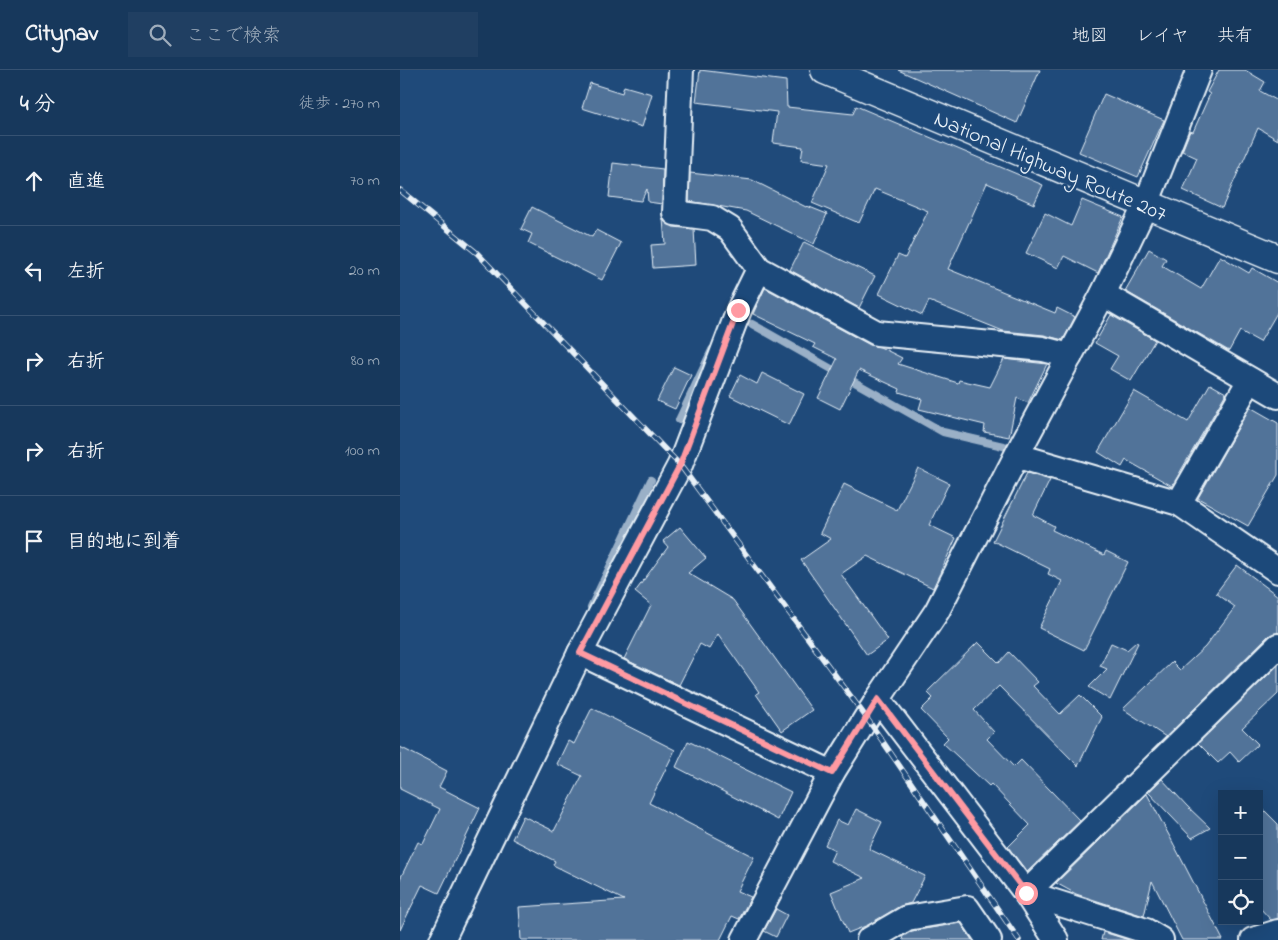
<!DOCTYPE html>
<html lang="ja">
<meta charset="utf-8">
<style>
:root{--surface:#17385c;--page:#203f62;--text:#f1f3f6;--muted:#9eacbb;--line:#365272}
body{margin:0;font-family:"Indie Flower","Klee One",sans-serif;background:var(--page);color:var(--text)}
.controls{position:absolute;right:15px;bottom:15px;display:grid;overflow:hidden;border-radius:0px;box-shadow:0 5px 20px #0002}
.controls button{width:45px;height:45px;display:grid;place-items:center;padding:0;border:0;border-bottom:1px solid var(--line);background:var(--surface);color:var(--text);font:25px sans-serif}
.stop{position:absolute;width:15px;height:15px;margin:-11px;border:4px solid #ff9aa2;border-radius:50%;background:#fff}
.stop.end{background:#ff9aa2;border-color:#fff;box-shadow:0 1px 5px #0008}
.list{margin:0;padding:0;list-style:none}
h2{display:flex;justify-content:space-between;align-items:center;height:65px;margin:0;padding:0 20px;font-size:21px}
h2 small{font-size:16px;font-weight:400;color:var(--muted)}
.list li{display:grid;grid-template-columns:32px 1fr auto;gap:15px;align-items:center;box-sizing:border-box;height:90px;padding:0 20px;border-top:1px solid var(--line)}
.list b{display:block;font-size:19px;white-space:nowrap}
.list em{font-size:16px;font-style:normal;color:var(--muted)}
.icon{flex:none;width:28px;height:28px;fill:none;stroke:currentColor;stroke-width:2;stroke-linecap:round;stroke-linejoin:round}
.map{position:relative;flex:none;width:878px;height:870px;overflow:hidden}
header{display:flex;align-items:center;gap:30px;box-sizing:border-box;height:70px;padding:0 25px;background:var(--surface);border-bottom:1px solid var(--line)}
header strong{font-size:24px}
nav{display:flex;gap:28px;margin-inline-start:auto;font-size:18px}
.search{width:350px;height:45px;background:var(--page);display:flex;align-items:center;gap:12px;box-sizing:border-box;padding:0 18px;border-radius:0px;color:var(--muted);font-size:19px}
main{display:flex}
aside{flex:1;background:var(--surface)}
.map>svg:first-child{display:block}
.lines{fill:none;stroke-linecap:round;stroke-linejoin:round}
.stream{stroke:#9ab0c7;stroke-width:8}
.building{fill:#517399;stroke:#e8f1f8}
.street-casing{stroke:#e8f1f8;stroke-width:28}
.highway-casing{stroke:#e8f1f8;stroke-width:31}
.street{stroke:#1f4a7a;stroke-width:24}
.highway{stroke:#1f4a7a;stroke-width:28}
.rail-casing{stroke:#e8f1f8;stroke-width:5.5}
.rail{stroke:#1f4a7a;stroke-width:4;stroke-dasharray:11;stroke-linecap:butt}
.route{stroke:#ff9aa2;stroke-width:6}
.labels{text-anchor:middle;stroke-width:5;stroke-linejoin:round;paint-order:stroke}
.street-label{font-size:22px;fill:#e8f1f8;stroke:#1f4a7a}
</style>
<header>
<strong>Citynav</strong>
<div class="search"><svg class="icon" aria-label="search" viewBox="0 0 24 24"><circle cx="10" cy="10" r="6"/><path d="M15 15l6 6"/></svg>ここで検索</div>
<nav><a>地図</a><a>レイヤ</a><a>共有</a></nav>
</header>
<main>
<aside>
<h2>4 分<small>徒歩 · 270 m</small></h2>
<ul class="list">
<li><svg class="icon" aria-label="ahead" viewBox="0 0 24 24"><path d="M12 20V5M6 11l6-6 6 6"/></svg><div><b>直進</b></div><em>70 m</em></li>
<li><svg class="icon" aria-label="left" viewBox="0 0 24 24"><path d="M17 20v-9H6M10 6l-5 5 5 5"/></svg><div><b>左折</b></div><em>20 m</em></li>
<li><svg class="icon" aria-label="right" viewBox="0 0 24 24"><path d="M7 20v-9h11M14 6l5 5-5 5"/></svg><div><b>右折</b></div><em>80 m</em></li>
<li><svg class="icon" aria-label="right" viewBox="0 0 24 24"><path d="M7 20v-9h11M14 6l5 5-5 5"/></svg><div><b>右折</b></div><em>100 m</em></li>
<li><svg class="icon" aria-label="arrive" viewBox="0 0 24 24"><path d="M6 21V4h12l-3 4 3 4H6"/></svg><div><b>目的地に到着</b></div></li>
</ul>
</aside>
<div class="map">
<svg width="878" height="870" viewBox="0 0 878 870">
<rect width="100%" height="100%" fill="#1f4a7a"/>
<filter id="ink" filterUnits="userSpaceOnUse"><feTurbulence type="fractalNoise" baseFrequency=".02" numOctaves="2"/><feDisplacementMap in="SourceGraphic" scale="10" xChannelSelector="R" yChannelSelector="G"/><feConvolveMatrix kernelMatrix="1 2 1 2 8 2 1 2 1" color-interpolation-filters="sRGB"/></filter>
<g filter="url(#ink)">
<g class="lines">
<!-- stream -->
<g class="stream">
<path d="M352 254 543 362 616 379"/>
<path d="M279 350 312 280"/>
<path d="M191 537 251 410"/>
</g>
</g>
<!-- building -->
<g class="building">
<path d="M300 0 386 11 387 37 453 44 456 36 643 115 634 134 587 113 548 199 655 243 657 238 675 247 663 270 644 265 603 261 529 231 522 245 479 224 498 185 505 188 528 141 475 119 459 153 412 133 429 94 401 90 403 77 373 73 377 42 296 32Z"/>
<path d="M498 0H640L617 53Z"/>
<path d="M819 0H845L865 12 860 21 878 31V70L858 58 822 138 783 120 797 88 782 81 790 61 793 62 810 24 807 22Z"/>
<path d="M190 13 222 23 224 16 252 24 242 57 182 38Z"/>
<path d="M704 24 764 50 738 107 679 82Z"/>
<path d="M213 93 263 99 262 134 248 132 247 119 241 131 209 127Z"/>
<path d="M290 103 352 110 406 137 407 136 427 144 414 174 346 141 289 131Z"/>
<path d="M682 130 723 147 698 203 664 186 658 198 626 183 645 143 671 156Z"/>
<path d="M132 137 192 167 196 160 221 173 202 210 128 173 132 164 121 159Z"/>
<path d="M263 149 273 157 294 159 296 195 253 198 251 175 265 174Z"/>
<path d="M404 172 475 206 459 238 390 200Z"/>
<path d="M749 179 766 189 762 196 801 219 820 186 849 203 852 198 878 213V241L860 272 840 261 829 281 725 221Z"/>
<path d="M365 218 470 275 480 277 502 288 498 294 558 313 559 310 590 317 604 289 647 294 628 333 617 328 609 367 584 362 585 355 519 339 522 329 499 322 500 319 459 300 440 339 418 328 437 289 413 277 415 274 353 244Z"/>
<path d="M711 245 755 270 731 311 710 299 718 286 695 273Z"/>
<path d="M274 297 291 305 275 339 257 331Z"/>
<path d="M362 303 404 324 389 355 330 326 340 305 357 314Z"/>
<path d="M810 314 826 323 772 416 726 390 722 397 698 382 734 321 788 352Z"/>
<path d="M850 337 878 353V405L848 456 798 428Z"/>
<path d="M518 398 549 413 529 455 556 468 533 518 467 486 441 504 488 570 467 585 401 490 431 469 420 463 444 414 497 440Z"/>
<path d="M627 403 650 410 633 445 654 456 652 460 704 485 706 481 728 492 684 580 639 558 662 511 648 504 650 499 593 471Z"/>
<path d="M280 457 306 488 288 503 333 530 412 640 382 661 356 624 359 622 318 564 309 579 300 574 279 615 224 589 251 535 235 522 268 477 263 471Z"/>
<path d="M837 495 878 526V563L868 566 766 667 723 639 772 592 780 600 805 577 835 537 816 523Z"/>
<path d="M578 572 599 593 609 582 638 612 633 616 660 644 680 625 702 647 678 696 599 616 574 640 594 662 587 669 614 697 621 690 680 751 627 802 608 777 630 755 591 714 589 716 543 673 548 668 521 640 533 628 527 622Z"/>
<path d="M736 572 738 573 710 630 689 617 707 599 700 596 711 573 727 580Z"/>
<path d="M878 595V624L842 658 858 674 839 692 830 682 818 693 798 673Z"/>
<path d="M192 638 275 680 249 733 354 787 337 821 351 827 339 849 332 846 320 870H121L119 837 224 830 153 795 155 791 112 769 123 746 154 761 182 706 157 694 168 671 174 674Z"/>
<path d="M288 671 391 722 378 750 276 697Z"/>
<path d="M0 677 47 701 39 717 80 738 39 823 22 815 0 860V809L18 772 23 774 40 739 0 719Z"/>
<path d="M762 709 787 736 810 758 792 768 748 722Z"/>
<path d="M747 724 771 769 823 870H782L752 811 744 846 676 824 656 813Z"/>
<path d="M859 735 878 754V849L871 850 859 837Z"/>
<path d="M456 739 482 752 469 779 525 806 511 833 500 836 468 855 448 863 431 822 465 808 430 791 435 780 425 775 437 750 448 755Z"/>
<path d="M376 839 387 845 376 867 364 861Z"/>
<path d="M561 853 572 870H503L502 867 512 861Z"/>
<path d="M703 862 729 870H701Z"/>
</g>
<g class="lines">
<!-- street casing -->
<g class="street-casing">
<g id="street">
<path d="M281 0 275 143 312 148 330 159 359 199 477 263 643 279 670 286"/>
<path d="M703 224 878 326"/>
<path d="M618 386 779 433 878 501"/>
<path d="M779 433 850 310"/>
<path d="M180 583 432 703"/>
<path d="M478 629 626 823 656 870"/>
<path d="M42 870 180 583 280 395 339 240 359 199"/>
<path d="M344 870 432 703 478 629 537 541 623 373 703 224 746 134 799 0"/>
<path d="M469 870 507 848 567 838 589 870"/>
<path d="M761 870 746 861 626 823 878 576"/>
<path d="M853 870 878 862"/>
</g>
</g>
<!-- highway casing -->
<g class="highway-casing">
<path id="highway" d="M425 0 878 189"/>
</g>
<!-- street -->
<use href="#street" class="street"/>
<!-- highway -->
<use href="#highway" class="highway"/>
<!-- rail casing -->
<g class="rail-casing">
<path id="rail" d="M0 120 77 183 280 395 466 647 619 870"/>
</g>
<!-- rail -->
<use href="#rail" class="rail"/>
</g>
</g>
<g class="lines" filter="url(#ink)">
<!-- route -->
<path class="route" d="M338 240 280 395 180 583 432 703 478 629 626 823"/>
</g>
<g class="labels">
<!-- street labels -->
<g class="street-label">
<text transform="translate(651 95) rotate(23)" y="8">National Highway Route 207</text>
</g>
</g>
</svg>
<div class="controls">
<button>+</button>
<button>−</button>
<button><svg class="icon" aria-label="locate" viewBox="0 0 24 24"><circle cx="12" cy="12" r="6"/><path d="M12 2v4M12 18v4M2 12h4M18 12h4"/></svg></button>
</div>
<div class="stop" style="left:626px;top:823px"></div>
<div class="stop end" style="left:338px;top:240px"></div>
</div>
</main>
